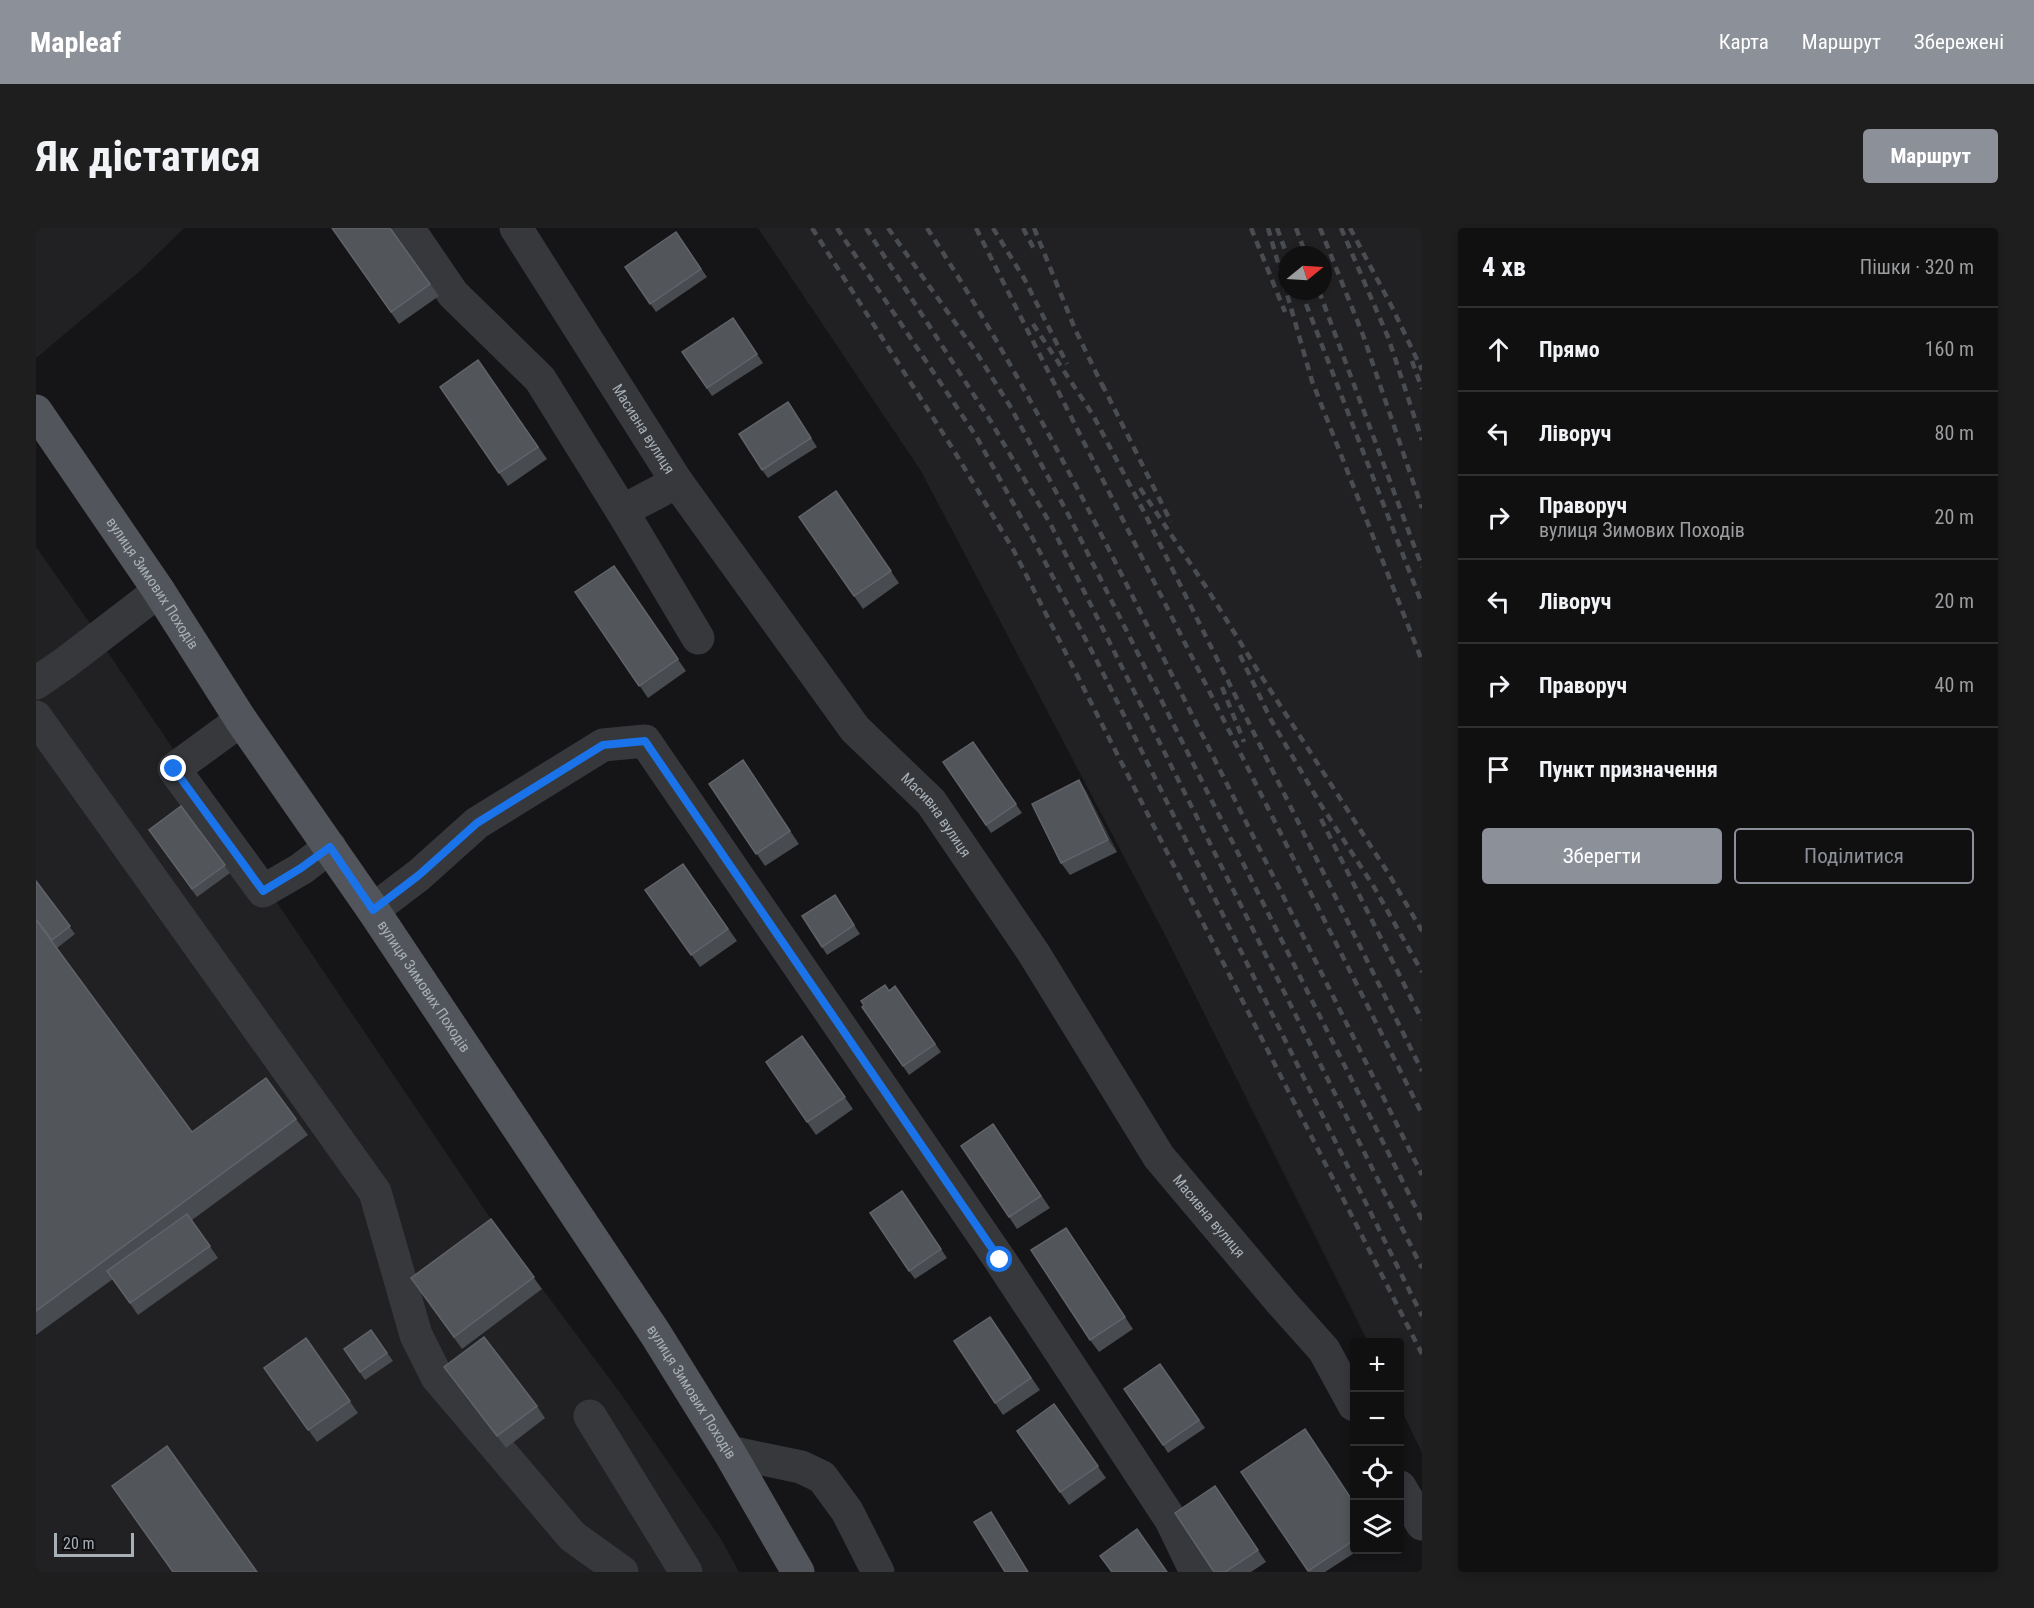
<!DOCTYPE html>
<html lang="uk">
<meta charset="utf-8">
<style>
:root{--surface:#101011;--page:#1e1e1f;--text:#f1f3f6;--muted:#9c9d9f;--line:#303031;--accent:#8c9099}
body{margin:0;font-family:"Roboto Condensed",sans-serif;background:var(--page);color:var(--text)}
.controls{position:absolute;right:18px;bottom:18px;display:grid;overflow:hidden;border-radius:6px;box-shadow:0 3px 9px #0003}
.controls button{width:54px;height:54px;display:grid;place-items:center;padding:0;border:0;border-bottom:2px solid var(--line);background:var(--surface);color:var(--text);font:30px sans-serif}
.compass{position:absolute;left:1242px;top:18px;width:54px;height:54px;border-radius:50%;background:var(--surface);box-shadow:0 3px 9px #0003;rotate:72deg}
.scale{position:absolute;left:18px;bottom:15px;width:80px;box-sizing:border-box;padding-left:6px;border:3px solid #a7afb7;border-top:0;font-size:16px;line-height:21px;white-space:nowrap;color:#a7afb7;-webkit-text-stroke:4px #101012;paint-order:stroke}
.stop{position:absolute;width:18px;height:18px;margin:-14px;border:4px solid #1a73e8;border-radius:50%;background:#fff}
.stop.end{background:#1a73e8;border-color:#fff;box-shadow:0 2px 6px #0008}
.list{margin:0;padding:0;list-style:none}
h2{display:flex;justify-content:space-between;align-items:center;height:78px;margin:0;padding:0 24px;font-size:26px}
h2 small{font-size:20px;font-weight:400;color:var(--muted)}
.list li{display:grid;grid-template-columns:39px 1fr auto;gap:18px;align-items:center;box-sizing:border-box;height:84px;padding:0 24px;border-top:2px solid var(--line)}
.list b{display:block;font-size:22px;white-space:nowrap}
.list p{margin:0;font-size:20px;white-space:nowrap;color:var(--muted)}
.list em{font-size:20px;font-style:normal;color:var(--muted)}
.actions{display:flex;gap:12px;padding:18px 24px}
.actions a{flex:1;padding:14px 0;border:2px solid var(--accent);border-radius:6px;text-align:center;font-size:21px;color:var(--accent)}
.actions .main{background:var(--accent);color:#fff}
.icon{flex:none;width:33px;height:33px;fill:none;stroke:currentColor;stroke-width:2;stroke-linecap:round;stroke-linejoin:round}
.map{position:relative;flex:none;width:1386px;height:1344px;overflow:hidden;border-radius:6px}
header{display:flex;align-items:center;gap:36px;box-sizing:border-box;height:84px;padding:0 30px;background:var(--accent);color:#fff}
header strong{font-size:28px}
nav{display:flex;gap:33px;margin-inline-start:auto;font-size:21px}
.intro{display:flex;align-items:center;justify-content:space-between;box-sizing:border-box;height:144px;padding:0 36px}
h1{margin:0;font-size:42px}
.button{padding:15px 27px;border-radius:6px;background:var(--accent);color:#fff;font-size:21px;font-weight:700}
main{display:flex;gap:36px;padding:0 36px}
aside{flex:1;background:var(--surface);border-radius:6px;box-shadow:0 3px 9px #0003}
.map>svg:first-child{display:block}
.built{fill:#212124;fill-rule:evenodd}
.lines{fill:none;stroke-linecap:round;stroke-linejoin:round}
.minor{stroke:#36383c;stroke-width:33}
.major{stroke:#52555b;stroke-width:33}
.rail{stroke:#494c51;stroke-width:4.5;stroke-dasharray:8 6;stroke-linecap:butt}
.wall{fill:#484b4f}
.shaded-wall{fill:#2f3134}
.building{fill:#52555a;stroke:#606369;stroke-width:1.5}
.route{stroke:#1a73e8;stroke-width:8}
.labels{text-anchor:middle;stroke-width:5;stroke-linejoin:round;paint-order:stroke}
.street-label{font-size:15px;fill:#a7afb7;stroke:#101012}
</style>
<header>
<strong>Mapleaf</strong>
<nav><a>Карта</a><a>Маршрут</a><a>Збережені</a></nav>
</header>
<div class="intro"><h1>Як дістатися</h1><a class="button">Маршрут</a></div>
<main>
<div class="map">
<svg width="1386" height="1344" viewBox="0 0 1386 1344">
<rect width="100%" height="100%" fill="#151517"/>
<!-- built -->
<g class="built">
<path d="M0 0H148L104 43 0 130Z"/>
<path d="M722 0H1386V1225L1364 1179V1114H1332L1126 701 885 243ZM1251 27H1287V63H1251Z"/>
<path d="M0 319 53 394 71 423 463 1003 585 1166 685 1311 703 1344H0Z"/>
</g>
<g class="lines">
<!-- minor -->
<g class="minor">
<path d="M372 0 417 66 504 151 586 283 662 410"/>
<path id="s1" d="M480 0 641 254 819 501 895 574 997 724 1123 929 1246 1075 1288 1122 1318 1177"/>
<path d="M586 283 641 254"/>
<path d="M0 455 29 435 123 363"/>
<path d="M0 489 339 964 380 1107 401 1149 536 1308 586 1344"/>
<path d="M205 492 138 541 227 663 265 641 294 619"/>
<path d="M337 682 383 647 441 595 567 517 609 513 964 1032 1135 1292 1160 1344"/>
<path d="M554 1188 650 1344"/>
<path d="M693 1224 765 1239 786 1249 811 1283 842 1344"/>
<path d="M1364 1259 1386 1296"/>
</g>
<!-- major -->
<path class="major" id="s2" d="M0 183 123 363 205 492 337 682 619 1105 693 1224 762 1344"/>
<!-- rail -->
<g class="rail">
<path d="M776 0 917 221 978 323 1386 1126"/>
<path d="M801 0 940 208 997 311 1062 435 1386 1088"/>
<path d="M830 0 954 192 1015 297 1386 1040"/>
<path d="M852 0 940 124 974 178 1033 288 1386 992"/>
<path d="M891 0C984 142 1060 295 1136 447 1220 613 1303 780 1386 947"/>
<path d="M940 0 1386 886"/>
<path d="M957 0 989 52 1031 136"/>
<path d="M987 0 998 21"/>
<path d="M998 0 1039 101 1069 163"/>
<path d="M1215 0 1249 84"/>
<path d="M1232 0 1276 153 1386 433"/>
<path d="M1241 0 1251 27"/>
<path d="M1260 0 1270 27"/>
<path d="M1284 0 1327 107 1386 280"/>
<path d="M1305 0 1352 109 1386 212"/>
<path d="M1314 0 1356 79 1386 142"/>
<path d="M1265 63 1386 376"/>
<path d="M1283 63 1386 339"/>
<path d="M997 96 1057 187 1108 284 1386 843"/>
<path d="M1376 133 1386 161"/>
<path d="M1066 156 1135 294"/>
<path d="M1104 260 1172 362 1222 443 1354 648 1386 703"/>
<path d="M1204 427 1235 492 1285 577 1338 659 1386 744"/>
<path d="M1186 459 1208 514"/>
<path d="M1285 591 1386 792"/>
</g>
</g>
<!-- wall -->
<g class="wall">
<path d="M296 0H354L403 68 363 96Z"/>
<path d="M640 4 671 49 620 84 589 39Z"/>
<path d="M697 90 727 135 676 168 646 124Z"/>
<path d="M442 132 511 231 472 258 404 159Z"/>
<path d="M752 174 781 219 732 250 726 242Z"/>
<path d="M800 263 863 355 827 381 763 289Z"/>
<path d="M578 338 650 443 612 470 539 364Z"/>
<path d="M937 514 986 585 955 605 907 534Z"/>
<path d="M715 545 763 616 729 638 673 556Z"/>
<path d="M1043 552 1051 565 1081 624 1034 647 1025 635Z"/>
<path d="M145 578 194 645 161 669 113 602Z"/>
<path d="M647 636 701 713 664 739 609 662Z"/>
<path d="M0 653 39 706 21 720 0 692Z"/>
<path d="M799 667 824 706 791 727 786 719Z"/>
<path d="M0 692 156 904 260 891 272 907 156 992 182 1030 102 1087 77 1051 0 1107Z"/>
<path d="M859 758 905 824 873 847 826 779Z"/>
<path d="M766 808 817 881 780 907 730 834Z"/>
<path d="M957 896 1014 980 981 1001 925 918Z"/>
<path d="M866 963 911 1030 879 1051 873 1043Z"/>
<path d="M455 991 506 1061 426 1121 375 1050Z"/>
<path d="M1038 1012 1097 1101 1063 1124 1054 1112Z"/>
<path d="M954 1089 1004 1162 967 1187 959 1175Z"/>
<path d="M335 1102 357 1133 329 1152 308 1121Z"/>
<path d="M270 1110 322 1185 281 1214 228 1140Z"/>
<path d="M1124 1136 1169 1200 1132 1225 1127 1217Z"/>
<path d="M408 1139 501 1178 509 1190 470 1220Z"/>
<path d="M1018 1176 1070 1250 1033 1277 981 1203Z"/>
<path d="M1205 1244 1318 1275V1322H1323L1289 1344H1273Z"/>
<path d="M1179 1258 1230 1334 1215 1344H1178Z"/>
</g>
<!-- shaded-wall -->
<path class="shaded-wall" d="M1043 552 1051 565 1081 624 1072 612Z"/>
<!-- building -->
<g class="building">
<path d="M296 0H354L394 56 355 84Z"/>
<path d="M640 4 665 41 614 76 589 39Z"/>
<path d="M697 90 721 126 671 160 646 124Z"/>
<path d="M442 132 502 219 463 245 404 159Z"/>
<path d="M752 174 775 210 726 242 703 206Z"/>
<path d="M800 263 855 343 818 368 763 289Z"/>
<path d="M578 338 642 431 603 458 539 364Z"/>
<path d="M937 514 980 576 950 597 907 534Z"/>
<path d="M707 532 754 603 720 626 673 556Z"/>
<path d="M1043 552 1072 612 1025 635 996 576Z"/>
<path d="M145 578 189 637 156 661 113 602Z"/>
<path d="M647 636 692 701 655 727 609 662Z"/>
<path d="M0 653 34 698 16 712 0 691Z"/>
<path d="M799 667 818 697 786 719 766 688Z"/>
<path d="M0 692 156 904 230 850 260 891 0 1083Z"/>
<path d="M849 757 853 763 859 758 899 816 867 838 826 779 828 777 825 773Z"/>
<path d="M766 808 809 869 771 894 730 834Z"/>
<path d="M957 896 1005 968 973 989 925 918Z"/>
<path d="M866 963 905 1021 873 1043 834 985Z"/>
<path d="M151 986 174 1018 94 1075 71 1043Z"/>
<path d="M455 991 498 1049 418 1109 375 1050Z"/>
<path d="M1030 1000 1089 1089 1054 1112 995 1022Z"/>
<path d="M954 1089 995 1150 959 1175 918 1113Z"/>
<path d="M335 1102 351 1125 324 1144 308 1121Z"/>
<path d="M448 1109 501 1178 461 1208 408 1139Z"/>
<path d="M270 1110 314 1173 272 1202 228 1140Z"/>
<path d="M1124 1136 1163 1192 1127 1217 1088 1161Z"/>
<path d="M1018 1176 1062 1238 1024 1264 981 1203Z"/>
<path d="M1269 1201 1318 1275V1312L1272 1343 1205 1244Z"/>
<path d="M131 1218 221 1344H137L76 1258Z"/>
<path d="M1179 1258 1222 1322 1189 1344H1178L1139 1285Z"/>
<path d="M955 1284 992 1344H969L938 1294Z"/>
<path d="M1101 1301 1131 1344H1076L1064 1328Z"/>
</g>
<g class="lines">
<!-- route -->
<path class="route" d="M138 541 227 663 265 640 294 619 337 682 383 647 441 595 567 517 609 513 964 1032"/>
</g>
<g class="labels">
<!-- street labels -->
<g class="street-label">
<text dy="5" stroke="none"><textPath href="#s1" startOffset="238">Масивна вулиця</textPath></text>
<text dy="5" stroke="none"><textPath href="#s2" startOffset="208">вулиця Зимових Походів</textPath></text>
<text dy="5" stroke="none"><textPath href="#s1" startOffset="724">Масивна вулиця</textPath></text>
<text dy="5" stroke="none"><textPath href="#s2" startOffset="694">вулиця Зимових Походів</textPath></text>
<text dy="5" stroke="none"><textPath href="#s1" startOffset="1210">Масивна вулиця</textPath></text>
<text dy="5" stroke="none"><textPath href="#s2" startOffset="1180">вулиця Зимових Походів</textPath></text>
</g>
</g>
</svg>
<div class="controls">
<button>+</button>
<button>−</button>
<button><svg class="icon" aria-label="locate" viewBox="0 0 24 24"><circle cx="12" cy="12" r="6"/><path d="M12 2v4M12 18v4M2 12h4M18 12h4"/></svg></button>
<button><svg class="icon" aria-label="layers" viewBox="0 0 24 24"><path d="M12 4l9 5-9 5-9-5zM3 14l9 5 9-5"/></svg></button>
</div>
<svg class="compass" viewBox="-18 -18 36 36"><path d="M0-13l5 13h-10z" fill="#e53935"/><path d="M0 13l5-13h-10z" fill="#9c9d9f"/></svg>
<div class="scale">20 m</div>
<div class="stop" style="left:964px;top:1032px"></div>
<div class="stop end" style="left:138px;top:541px"></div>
</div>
<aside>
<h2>4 хв<small>Пішки · 320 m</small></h2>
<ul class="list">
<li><svg class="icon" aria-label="ahead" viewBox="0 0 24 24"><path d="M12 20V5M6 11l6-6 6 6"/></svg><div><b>Прямо</b></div><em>160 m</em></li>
<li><svg class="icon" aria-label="left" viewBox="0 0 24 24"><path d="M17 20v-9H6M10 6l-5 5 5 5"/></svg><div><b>Ліворуч</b></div><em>80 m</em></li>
<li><svg class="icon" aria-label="right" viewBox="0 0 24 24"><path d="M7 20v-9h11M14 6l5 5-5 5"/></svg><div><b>Праворуч</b><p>вулиця Зимових Походів</p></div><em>20 m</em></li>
<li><svg class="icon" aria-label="left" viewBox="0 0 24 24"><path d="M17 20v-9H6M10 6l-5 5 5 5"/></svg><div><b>Ліворуч</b></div><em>20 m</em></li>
<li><svg class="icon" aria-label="right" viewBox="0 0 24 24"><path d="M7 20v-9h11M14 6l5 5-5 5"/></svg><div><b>Праворуч</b></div><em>40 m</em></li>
<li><svg class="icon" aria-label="arrive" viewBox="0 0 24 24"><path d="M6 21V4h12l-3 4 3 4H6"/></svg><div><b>Пункт призначення</b></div></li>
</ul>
<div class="actions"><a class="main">Зберегти</a><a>Поділитися</a></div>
</aside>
</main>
